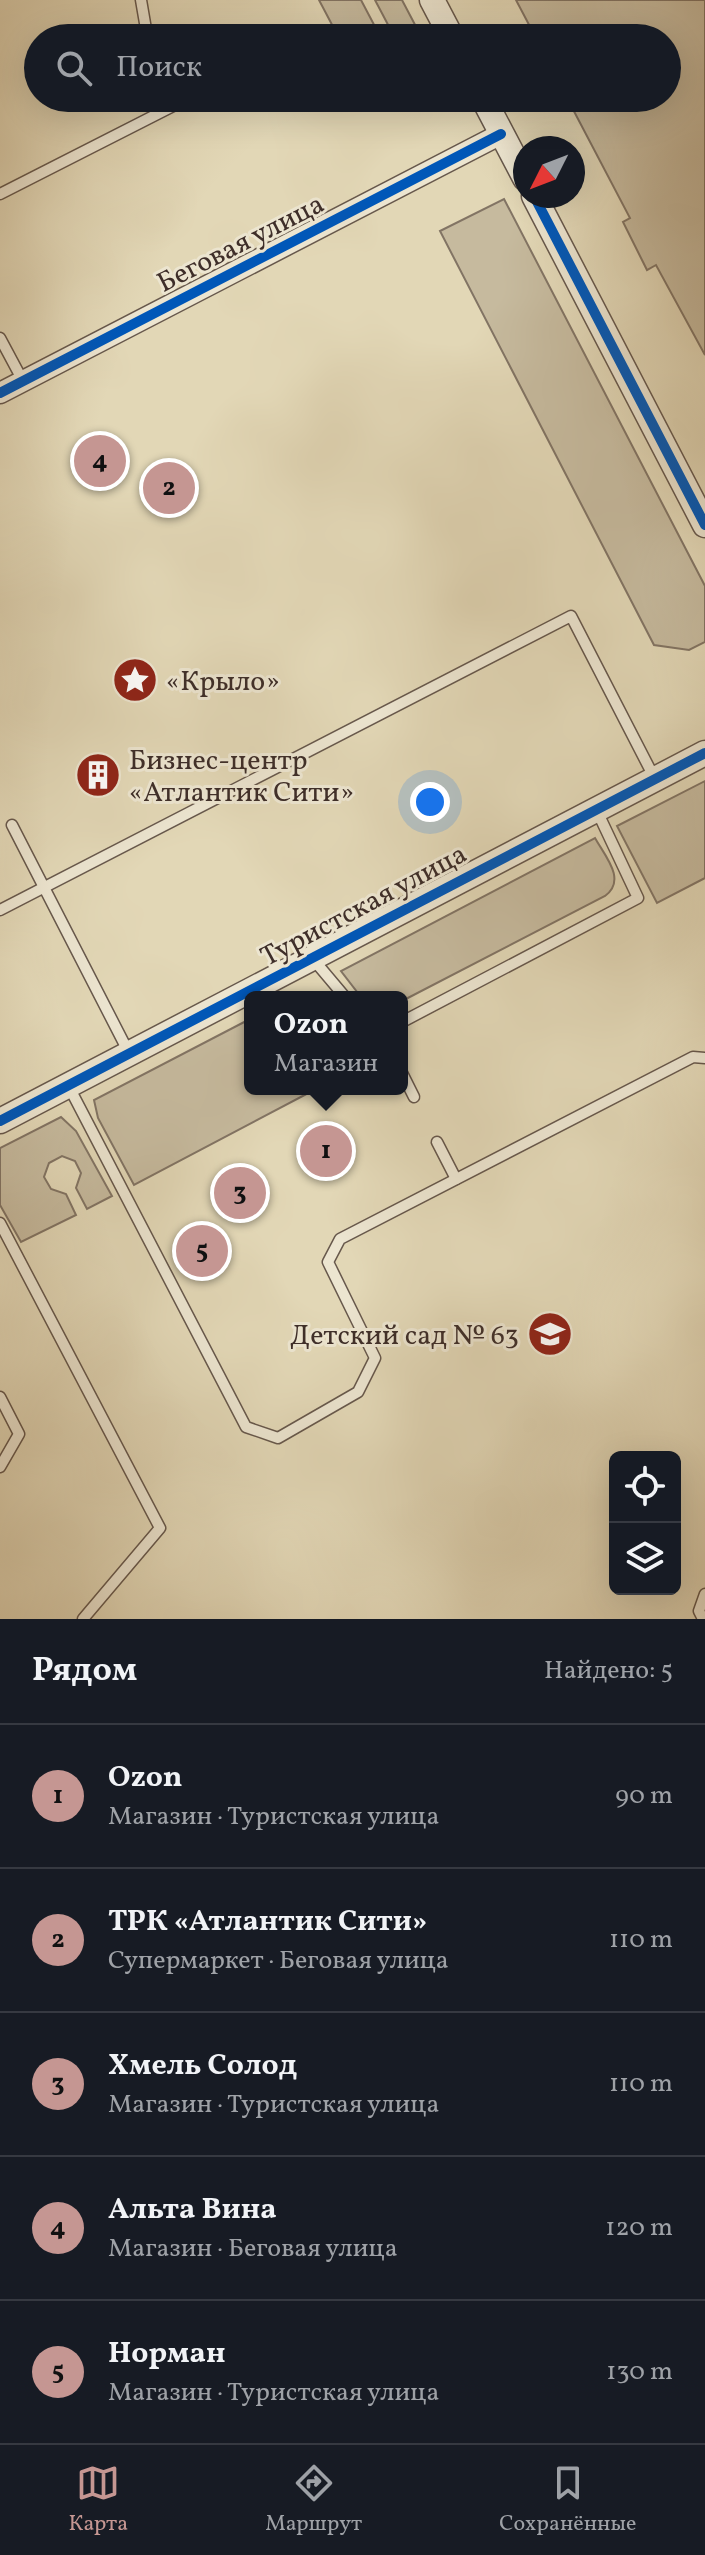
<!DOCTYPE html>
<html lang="ru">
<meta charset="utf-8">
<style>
:root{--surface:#171b24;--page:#242831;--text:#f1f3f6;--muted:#9ea1a6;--line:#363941;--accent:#c59692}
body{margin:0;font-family:Vollkorn,serif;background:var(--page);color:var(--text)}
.controls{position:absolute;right:24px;bottom:24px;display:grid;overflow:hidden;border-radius:12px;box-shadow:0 8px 32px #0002}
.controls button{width:72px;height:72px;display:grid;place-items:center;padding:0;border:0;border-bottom:2px solid var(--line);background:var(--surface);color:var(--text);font:40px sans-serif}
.compass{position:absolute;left:513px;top:136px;width:72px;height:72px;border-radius:50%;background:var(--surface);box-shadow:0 8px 32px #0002;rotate:228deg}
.you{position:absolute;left:430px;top:802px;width:28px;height:28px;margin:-20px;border:6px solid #fff;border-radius:50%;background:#1a73e8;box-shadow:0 0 0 12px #1a73e833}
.badge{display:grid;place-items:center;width:52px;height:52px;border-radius:50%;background:var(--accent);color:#111;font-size:26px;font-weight:700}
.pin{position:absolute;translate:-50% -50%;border:4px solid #fff;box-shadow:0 2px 8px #0006}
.popup{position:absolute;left:244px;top:991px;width:164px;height:104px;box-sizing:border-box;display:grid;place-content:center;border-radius:12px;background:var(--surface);filter:drop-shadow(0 2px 6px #0005);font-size:26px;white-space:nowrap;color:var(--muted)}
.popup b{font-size:30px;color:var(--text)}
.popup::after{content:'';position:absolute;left:50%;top:100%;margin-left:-16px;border:16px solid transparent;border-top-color:var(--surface)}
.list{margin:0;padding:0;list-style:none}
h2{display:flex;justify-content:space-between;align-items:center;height:104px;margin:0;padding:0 32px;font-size:34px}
h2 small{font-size:26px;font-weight:400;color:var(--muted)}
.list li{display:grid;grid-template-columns:52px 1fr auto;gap:24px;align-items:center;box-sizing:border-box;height:144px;padding:0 32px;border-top:2px solid var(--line)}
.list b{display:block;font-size:30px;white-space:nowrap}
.list p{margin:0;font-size:26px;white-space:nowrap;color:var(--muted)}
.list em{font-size:26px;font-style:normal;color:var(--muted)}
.icon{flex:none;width:44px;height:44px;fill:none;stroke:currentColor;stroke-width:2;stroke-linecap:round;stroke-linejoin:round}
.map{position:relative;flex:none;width:705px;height:1619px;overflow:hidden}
.search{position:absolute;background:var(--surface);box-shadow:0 8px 32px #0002;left:24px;right:24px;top:24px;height:88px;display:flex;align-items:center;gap:20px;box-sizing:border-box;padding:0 28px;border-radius:44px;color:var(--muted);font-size:30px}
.sheet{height:824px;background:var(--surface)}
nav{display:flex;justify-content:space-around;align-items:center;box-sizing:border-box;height:112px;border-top:2px solid var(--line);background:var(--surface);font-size:22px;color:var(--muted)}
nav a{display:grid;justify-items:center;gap:4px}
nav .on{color:var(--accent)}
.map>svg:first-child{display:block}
.green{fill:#c6ba9e;stroke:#827464;stroke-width:2}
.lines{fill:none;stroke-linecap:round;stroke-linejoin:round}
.service-casing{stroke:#67584c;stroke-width:13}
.minor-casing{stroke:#67584c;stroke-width:23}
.tertiary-casing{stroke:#67584c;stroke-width:27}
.service{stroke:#ece5d0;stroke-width:10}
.minor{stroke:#ece5d0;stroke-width:20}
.tertiary{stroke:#ece5d0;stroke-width:24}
.cycleway-casing{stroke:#ece5d0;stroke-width:15}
.cycleway{stroke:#0057b8;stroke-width:10}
.labels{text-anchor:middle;stroke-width:6;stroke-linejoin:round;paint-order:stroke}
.street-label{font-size:28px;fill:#3e2e29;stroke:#ece5d0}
.poi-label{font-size:28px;fill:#3e2e29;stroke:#ece5d0;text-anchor:start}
</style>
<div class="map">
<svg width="705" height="1619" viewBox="0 0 705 1619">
<rect width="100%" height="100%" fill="#e2d7b6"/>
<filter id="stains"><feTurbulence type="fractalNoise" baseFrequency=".0025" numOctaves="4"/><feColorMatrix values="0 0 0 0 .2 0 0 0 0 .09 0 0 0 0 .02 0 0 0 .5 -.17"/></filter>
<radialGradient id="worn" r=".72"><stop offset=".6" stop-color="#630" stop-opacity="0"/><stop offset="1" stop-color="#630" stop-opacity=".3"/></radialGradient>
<!-- green -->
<g class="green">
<path d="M319 0H361L381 38H339Z"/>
<path d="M375 0H402L422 38H395Z"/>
<path d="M516 0H705V355L656 265 647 270 623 222 630 218 567 98H667V38H536Z"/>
<path d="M504 199 705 586V642L689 650 654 645 440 231Z"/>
<path d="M705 781V878L657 903 617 826Z"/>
<path d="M595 838C605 856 627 880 605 896L402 1001V997H361L341 971Z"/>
<path d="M250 1019V1089H316L134 1185 98 1118 94 1100Z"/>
<path d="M61 1117 76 1131 112 1196 87 1209 76 1188 81 1173 75 1161 62 1156 49 1163 44 1177 51 1189 66 1194 76 1215 21 1242 0 1205V1148Z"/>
</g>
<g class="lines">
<!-- service casing -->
<g class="service-casing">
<g id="service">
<path d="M141 0 146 29 150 38"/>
<path d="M0 194 183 101 181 98"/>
<path d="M0 338 23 381"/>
<path d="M12 825 129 1053"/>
<path d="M0 910 571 616 655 779"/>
<path d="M313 959 345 997"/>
<path d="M402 1022 638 898 597 811"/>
<path d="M402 1073 414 1097"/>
<path d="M68 1085 246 1427 278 1438 358 1392 375 1358 328 1262 340 1239 693 1057 705 1058"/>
<path d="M437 1142 456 1179"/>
<path d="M0 1223 160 1528 83 1619"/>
<path d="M0 1397 19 1434 0 1467"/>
<path d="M703 1619 699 1611 705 1594"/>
</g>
</g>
<!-- minor casing -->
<g class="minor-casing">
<path id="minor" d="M0 393 501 134"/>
</g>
<!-- tertiary casing -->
<g class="tertiary-casing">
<g id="tertiary">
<path d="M432 0 452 38"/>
<path d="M483 98 525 178"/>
<path d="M534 196 705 525"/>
<path d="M0 1121 705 753"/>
</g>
</g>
<!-- service -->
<use href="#service" class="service"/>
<!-- minor -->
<use href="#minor" class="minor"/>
<!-- tertiary -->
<use href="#tertiary" class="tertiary"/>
<!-- cycleway casing -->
<g class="cycleway-casing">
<g id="cycleway">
<path d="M534 196 705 525"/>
<path d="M0 393 501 134"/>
<path d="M0 1121 705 753"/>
</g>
</g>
<!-- cycleway -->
<use href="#cycleway" class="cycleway"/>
</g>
<!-- icons -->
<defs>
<g id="sight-disc" transform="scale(2.3)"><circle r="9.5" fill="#8f2418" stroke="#ece5d0"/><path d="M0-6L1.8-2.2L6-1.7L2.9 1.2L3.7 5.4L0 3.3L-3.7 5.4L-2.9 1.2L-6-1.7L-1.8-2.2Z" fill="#fff"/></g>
<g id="building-disc" transform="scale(2.3)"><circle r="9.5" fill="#8f2418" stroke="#ece5d0"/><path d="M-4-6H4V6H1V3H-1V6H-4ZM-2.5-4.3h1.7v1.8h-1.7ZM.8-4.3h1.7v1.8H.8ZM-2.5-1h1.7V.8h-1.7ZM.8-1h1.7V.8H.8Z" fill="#fff"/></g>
<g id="school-disc" transform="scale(2.3)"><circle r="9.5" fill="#8f2418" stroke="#ece5d0"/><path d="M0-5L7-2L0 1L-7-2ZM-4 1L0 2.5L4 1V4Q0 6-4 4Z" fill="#fff"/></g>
</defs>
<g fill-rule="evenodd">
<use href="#sight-disc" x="135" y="680"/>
<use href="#building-disc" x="98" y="775"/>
<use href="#school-disc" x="550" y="1334"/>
</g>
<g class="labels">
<!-- street labels -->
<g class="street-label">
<text transform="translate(240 242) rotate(-27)" y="10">Беговая улица</text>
<text transform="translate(363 904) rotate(-28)" y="10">Туристская улица</text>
</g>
<!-- poi labels -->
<g class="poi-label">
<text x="166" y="690">«Крыло»</text>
<text x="129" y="769">Бизнес-центр<tspan x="129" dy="32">«Атлантик Сити»</tspan></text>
<text x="519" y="1344" text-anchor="end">Детский сад № 63</text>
</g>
</g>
<rect width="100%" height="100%" filter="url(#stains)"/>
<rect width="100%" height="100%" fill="url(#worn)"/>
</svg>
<div class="controls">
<button><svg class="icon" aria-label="locate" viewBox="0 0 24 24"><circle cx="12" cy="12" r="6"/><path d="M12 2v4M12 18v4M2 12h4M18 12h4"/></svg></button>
<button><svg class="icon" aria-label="layers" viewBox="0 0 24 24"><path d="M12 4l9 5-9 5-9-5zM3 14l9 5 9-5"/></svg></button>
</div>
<svg class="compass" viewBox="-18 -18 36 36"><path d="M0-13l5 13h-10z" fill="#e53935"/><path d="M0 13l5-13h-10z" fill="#9ea1a6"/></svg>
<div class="you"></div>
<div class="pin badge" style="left:326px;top:1151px">1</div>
<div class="popup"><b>Ozon</b>Магазин</div>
<div class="pin badge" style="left:169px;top:488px">2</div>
<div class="pin badge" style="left:240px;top:1193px">3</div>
<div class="pin badge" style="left:100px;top:461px">4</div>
<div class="pin badge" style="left:202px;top:1251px">5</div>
<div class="search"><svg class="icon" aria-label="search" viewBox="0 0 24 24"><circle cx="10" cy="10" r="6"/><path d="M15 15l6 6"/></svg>Поиск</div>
</div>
<section class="sheet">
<h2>Рядом<small>Найдено: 5</small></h2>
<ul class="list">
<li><span class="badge">1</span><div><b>Ozon</b><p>Магазин · Туристская улица</p></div><em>90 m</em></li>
<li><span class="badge">2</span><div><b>ТРК «Атлантик Сити»</b><p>Супермаркет · Беговая улица</p></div><em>110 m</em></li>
<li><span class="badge">3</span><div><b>Хмель Солод</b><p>Магазин · Туристская улица</p></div><em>110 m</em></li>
<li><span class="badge">4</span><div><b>Альта Вина</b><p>Магазин · Беговая улица</p></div><em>120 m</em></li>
<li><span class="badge">5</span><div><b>Норман</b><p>Магазин · Туристская улица</p></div><em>130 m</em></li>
</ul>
</section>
<nav>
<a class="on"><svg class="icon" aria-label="map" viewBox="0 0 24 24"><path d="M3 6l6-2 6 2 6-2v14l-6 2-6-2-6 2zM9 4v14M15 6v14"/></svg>Карта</a>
<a><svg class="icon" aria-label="directions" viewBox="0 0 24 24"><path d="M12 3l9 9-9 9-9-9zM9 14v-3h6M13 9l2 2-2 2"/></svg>Маршрут</a>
<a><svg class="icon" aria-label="saved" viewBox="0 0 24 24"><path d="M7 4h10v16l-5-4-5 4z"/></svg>Сохранённые</a>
</nav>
